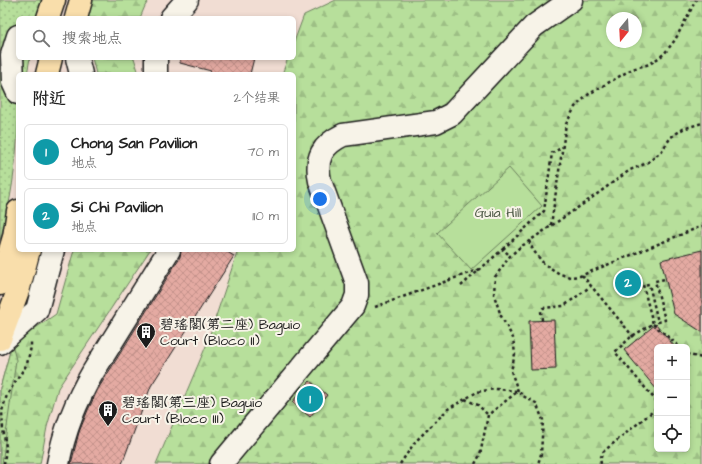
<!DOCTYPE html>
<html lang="zh">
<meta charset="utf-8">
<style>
:root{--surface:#fff;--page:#f6f6f6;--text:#222;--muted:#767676;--line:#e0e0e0;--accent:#0f766e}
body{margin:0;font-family:"Architects Daughter","LXGW WenKai TC",sans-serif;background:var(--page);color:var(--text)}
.controls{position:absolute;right:12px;bottom:12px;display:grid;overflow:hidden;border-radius:6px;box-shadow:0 2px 6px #0003}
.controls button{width:36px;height:36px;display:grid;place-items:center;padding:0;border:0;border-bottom:1px solid var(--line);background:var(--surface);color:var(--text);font:20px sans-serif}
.compass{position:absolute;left:606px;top:12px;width:36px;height:36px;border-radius:50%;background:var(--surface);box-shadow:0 2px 6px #0003;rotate:198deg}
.you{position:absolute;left:320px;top:199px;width:14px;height:14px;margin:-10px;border:3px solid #fff;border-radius:50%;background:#1a73e8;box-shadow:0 0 0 6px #1a73e833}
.badge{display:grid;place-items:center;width:26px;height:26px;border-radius:50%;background:var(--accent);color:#fff;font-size:13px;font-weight:700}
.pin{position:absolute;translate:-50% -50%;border:2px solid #fff;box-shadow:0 1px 4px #0006}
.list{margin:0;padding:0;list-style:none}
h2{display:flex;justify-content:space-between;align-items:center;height:52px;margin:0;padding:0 16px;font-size:17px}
h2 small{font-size:13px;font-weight:400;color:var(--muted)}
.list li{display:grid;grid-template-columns:26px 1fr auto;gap:12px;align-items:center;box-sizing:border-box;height:56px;margin:0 8px 8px;padding:0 8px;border:1px solid var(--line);border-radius:6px}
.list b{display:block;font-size:15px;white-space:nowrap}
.list p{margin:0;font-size:13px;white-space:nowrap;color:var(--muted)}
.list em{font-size:13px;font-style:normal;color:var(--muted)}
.icon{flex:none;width:22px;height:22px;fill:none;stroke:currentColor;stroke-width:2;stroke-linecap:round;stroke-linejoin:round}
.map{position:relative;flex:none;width:702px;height:464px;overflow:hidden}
.search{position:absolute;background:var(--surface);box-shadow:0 2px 6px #0003;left:16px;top:16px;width:280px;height:44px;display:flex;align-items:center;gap:10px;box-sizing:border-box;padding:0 14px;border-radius:6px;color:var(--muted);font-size:15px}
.panel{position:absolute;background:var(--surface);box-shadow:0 2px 6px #0003;left:16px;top:72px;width:280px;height:180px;border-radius:6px}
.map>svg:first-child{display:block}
.forest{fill:url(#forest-firs);stroke:#6a7e5c;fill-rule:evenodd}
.park{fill:url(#park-dots);stroke:#6a7e5c}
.pitch{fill:#b7df9b;stroke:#6a7e5c}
.building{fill:url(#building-cross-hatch);stroke:#1c1c1c}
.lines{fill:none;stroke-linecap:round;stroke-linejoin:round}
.minor-casing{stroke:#1c1c1c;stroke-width:25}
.major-casing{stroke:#1c1c1c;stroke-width:25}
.path{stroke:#1c1c1c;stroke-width:2.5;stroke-dasharray:3 3;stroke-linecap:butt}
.minor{stroke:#f7f3e8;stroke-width:22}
.major{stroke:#f9deab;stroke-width:22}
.labels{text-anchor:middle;stroke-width:4;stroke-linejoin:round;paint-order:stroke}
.park-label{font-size:14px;fill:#4a5642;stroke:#f7f3e8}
.poi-label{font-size:14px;fill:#1c1c1c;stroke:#f7f3e8;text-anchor:start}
</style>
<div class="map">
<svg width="702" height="464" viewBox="0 0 702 464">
<defs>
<pattern id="forest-firs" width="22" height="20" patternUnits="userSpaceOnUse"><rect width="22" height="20" fill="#b7df9b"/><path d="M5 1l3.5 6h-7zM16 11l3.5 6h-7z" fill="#9dbf85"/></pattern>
<pattern id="park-dots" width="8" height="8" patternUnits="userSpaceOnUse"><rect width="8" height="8" fill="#b7df9b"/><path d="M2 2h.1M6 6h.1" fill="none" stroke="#9dbf85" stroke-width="1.8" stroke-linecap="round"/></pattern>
<pattern id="building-cross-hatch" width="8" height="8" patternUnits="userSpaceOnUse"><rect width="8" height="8" fill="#e4aaa2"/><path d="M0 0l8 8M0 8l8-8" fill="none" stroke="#c3928b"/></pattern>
</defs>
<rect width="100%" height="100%" fill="#f1ddd3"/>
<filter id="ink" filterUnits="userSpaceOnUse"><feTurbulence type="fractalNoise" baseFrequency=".025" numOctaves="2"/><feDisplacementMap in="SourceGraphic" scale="8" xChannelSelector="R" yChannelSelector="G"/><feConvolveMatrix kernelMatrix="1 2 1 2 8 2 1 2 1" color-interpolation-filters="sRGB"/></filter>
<g filter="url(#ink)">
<!-- forest -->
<g class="forest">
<path d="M89 0H149L145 6 140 18H82Z"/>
<path d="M336 0H702V464H156L206 346 238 250H294V74H282L288 58H294V42L304 15ZM612 18H636V42H612ZM657 347H687V449H657Z"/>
<path d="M92 58H134L139 74H96Z"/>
<path d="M74 250H150L58 388 47 427 40 464H0V388L12 344 56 314Z"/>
</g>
<!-- park -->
<g class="park">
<path d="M0 0H47L40 18H18V58H30L27 74H18C18 92 19 109 18 127 16 165 11 203 0 240Z"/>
<path d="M12 344 16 360 2 464H0V388Z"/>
</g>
<!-- pitch -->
<path class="pitch" d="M509 168 542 206 471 270 437 233Z"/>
<!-- building -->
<g class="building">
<path d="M180 58H254L250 74H210L211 71 180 63Z"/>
<path d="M181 250H224L234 256 151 386 122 464H71L79 432 88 410 98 389 180 257Z"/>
<path d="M702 250V332L674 314 661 260Z"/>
<path d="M554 320 556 369 531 370 529 321Z"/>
<path d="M656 324 675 347H657V390L624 350Z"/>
<path d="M310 381 327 395 310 417 292 402Z"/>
</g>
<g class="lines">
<!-- minor casing -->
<g class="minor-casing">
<g id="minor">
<path d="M171 18 187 0"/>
<path d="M18 36 12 55 13 82 18 93"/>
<path d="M77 58 81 74"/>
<path d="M156 58V74"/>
<path d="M0 343 37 310 53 250"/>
<path d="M58 464C64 431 76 401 93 372L169 250"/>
<path d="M221 464 353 306 357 295V283L320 181C315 158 322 145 343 135L436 122 452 114 534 26 571 0"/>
</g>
</g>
<!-- major casing -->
<g class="major-casing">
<g id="major">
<path d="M48 18 54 0"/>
<path d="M76 18 81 0"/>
<path d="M47 74 51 58"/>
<path d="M0 284 14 237 18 211"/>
<path d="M0 339 19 288 29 250"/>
</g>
</g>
<!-- path -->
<g class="path">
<path d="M551 225 566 124 575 107 589 94 632 69 650 64 664 54 675 40 696 0"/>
<path d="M529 241 533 250 544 264 560 274 570 277 580 276 702 226"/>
<path d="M503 249 544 211 552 153 563 147"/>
<path d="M582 275 636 340"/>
<path d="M461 286 503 249 510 256"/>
<path d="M375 307 480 269"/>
<path d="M542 320 541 311 543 308 564 306 591 286"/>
<path d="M653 324 680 347"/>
<path d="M687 353 689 355 702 358"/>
<path d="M518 391 511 371 515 354 513 338 501 316 494 295 495 277 510 256 519 248 586 202 630 170 647 163 661 152 671 137 683 129 702 123"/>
<path d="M465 399 478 405 488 415"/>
<path d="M657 402 615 352 632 336 653 324 643 285 649 284 658 322 665 320 655 281 665 279"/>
<path d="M4 464 6 447 3 429 2 411 7 395 27 364 31 347V342"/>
<path d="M400 464 415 442 448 409 477 392 495 389 518 391 523 396 536 403 543 420 541 454 538 464"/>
<path d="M475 464 480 455 488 415 517 392"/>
<path d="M601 464C600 459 601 455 604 451L657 408"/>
</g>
<!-- minor -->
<use href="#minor" class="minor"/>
<!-- major -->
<use href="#major" class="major"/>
</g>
</g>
<!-- icons -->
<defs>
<g id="building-pin" transform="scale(1)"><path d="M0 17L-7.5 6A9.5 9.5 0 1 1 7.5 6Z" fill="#1c1c1c" stroke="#f7f3e8"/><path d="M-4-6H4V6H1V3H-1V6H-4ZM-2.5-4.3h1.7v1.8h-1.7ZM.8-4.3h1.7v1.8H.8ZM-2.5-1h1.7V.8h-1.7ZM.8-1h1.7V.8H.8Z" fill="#fff"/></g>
</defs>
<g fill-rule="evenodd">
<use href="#building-pin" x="146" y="332"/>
<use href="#building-pin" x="108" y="410"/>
</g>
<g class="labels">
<!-- park labels -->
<g class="park-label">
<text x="498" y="217">Guia Hill</text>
</g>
<!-- poi labels -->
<g class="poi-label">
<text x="160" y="329">碧瑤閣(第二座) Baguio<tspan x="160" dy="16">Court (Bloco II)</tspan></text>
<text x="122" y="407">碧瑤閣(第三座) Baguio<tspan x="122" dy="16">Court (Bloco III)</tspan></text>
</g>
</g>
</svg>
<div class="controls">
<button>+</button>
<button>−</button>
<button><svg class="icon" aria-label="locate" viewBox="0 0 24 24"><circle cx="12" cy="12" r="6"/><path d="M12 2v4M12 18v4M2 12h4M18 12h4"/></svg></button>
</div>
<svg class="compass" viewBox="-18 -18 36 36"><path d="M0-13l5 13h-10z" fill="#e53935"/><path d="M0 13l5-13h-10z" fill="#767676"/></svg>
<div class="you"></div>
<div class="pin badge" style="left:310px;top:399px;background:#0f9aa8">1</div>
<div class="pin badge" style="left:628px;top:283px;background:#0f9aa8">2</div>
<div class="search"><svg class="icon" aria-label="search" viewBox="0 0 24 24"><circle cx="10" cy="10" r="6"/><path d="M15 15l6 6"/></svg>搜索地点</div>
<section class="panel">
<h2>附近<small>2个结果</small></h2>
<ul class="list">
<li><span class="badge" style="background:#0f9aa8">1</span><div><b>Chong San Pavilion</b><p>地点</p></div><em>70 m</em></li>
<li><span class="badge" style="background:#0f9aa8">2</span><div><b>Si Chi Pavilion</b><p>地点</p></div><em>110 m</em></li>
</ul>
</section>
</div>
